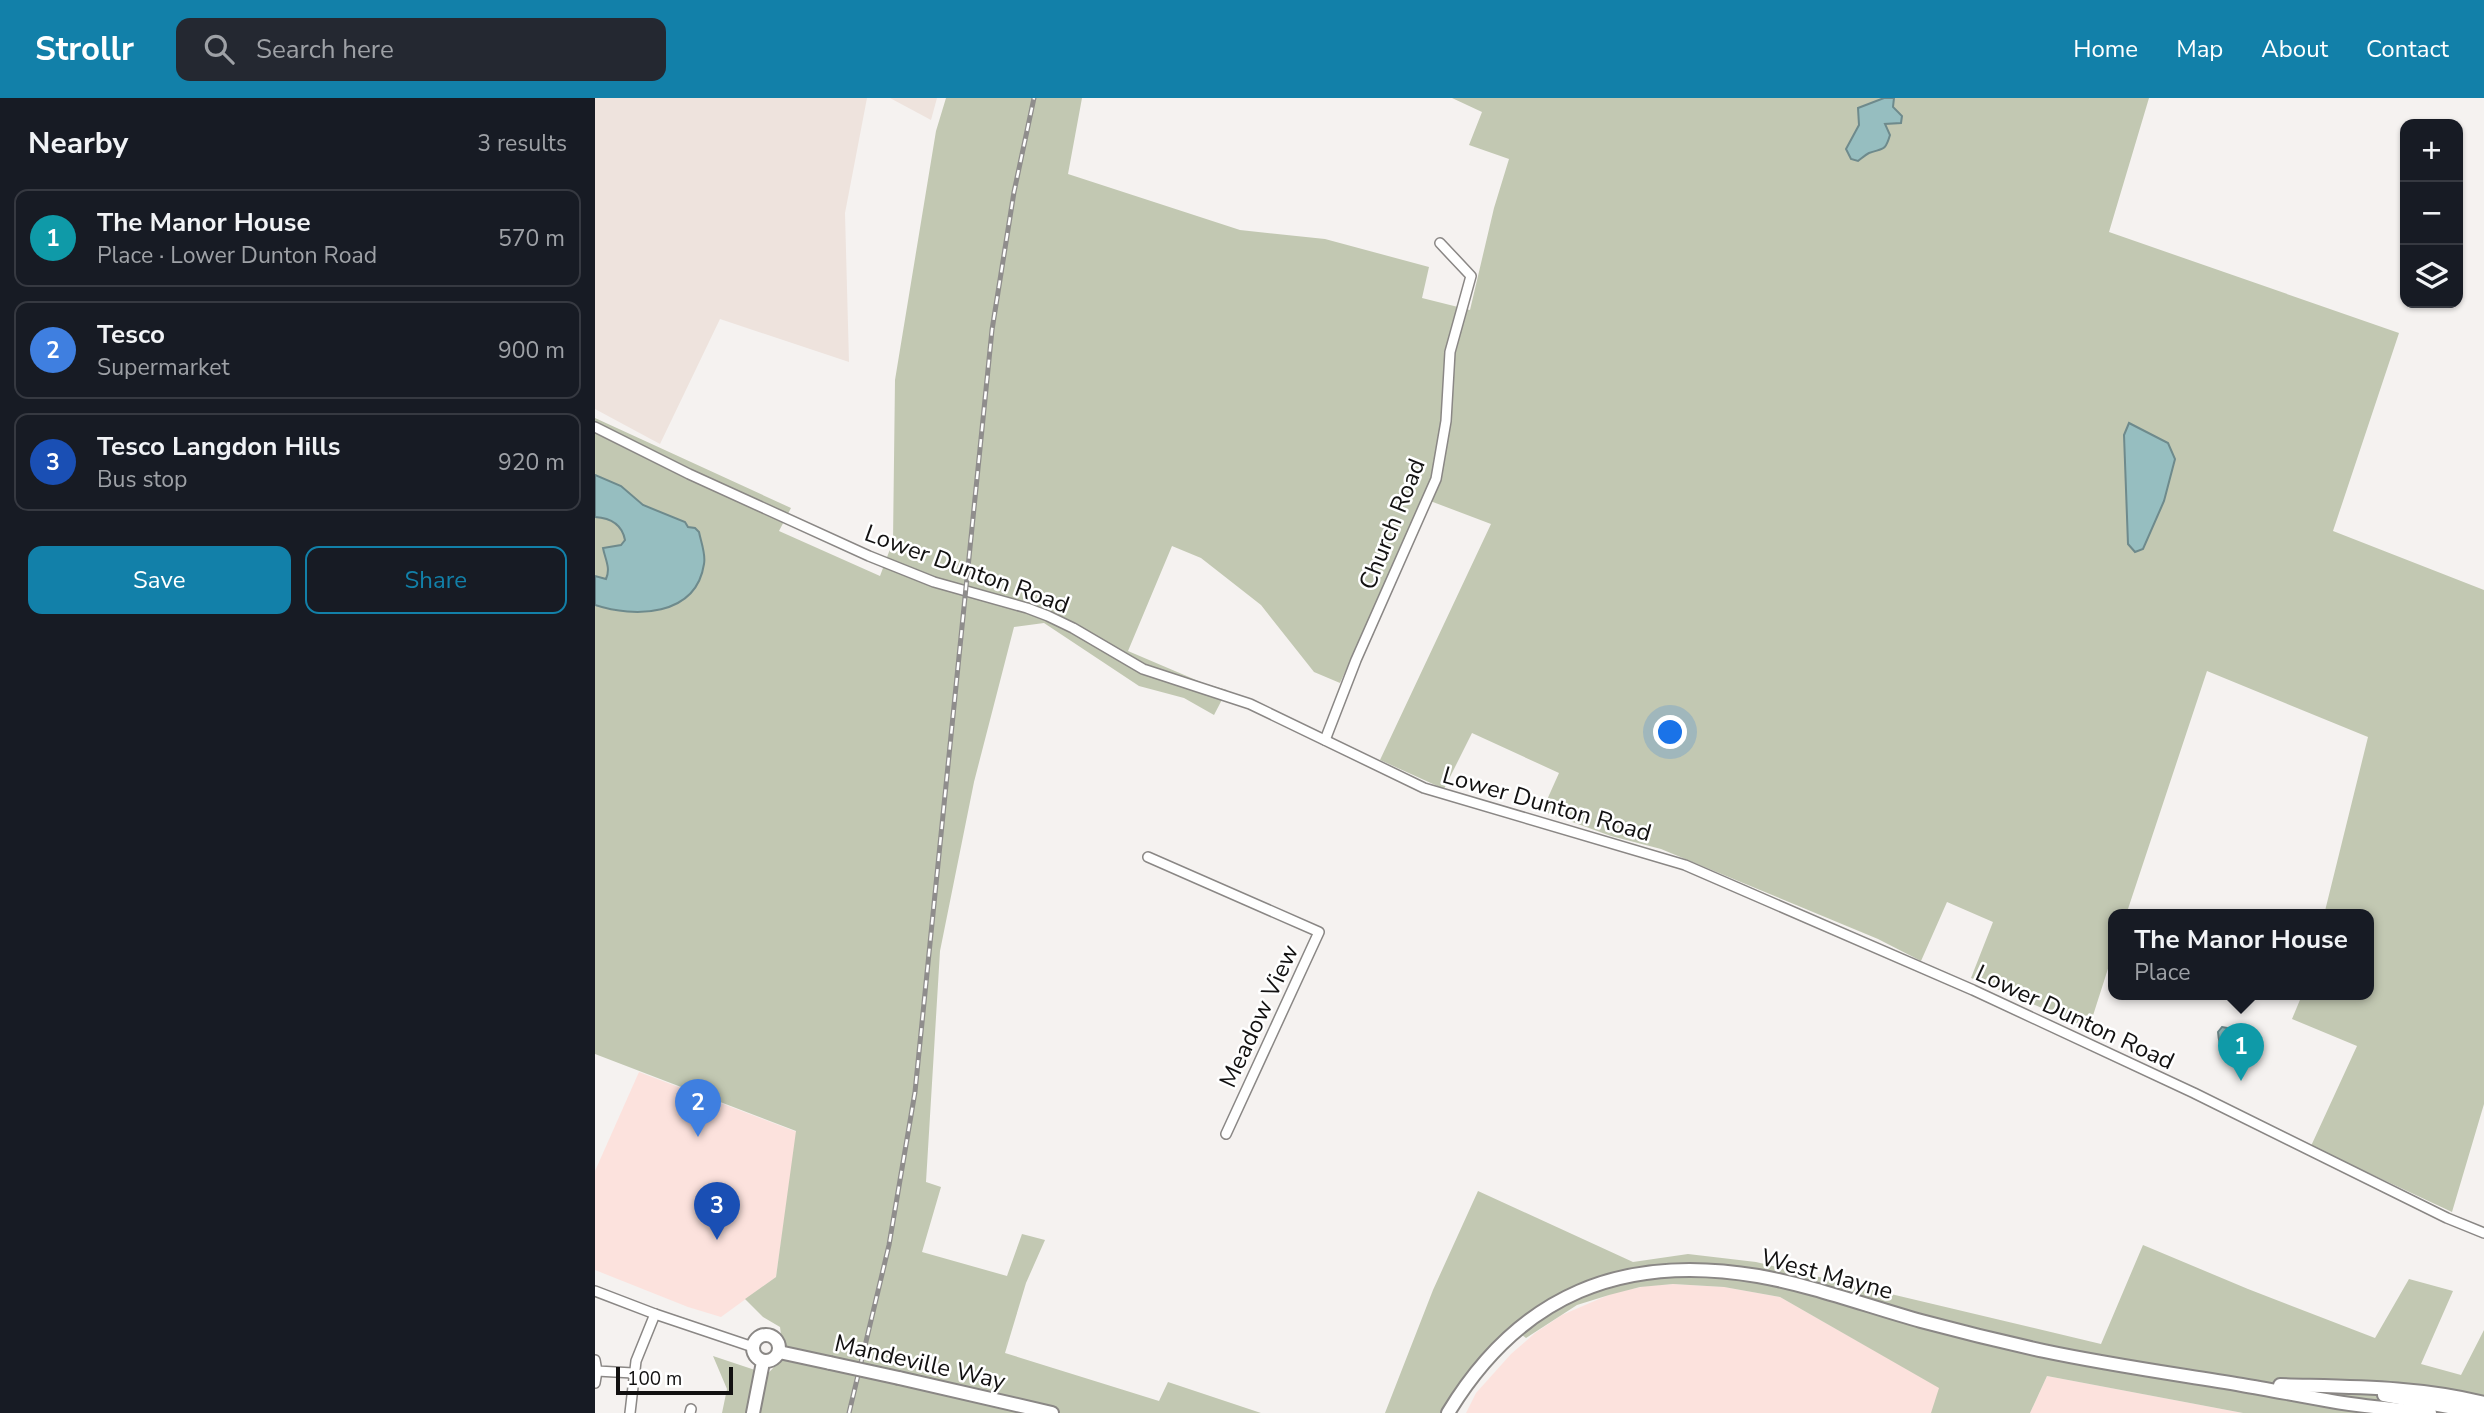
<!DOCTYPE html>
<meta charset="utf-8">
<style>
:root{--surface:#171b24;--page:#242831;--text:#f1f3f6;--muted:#9ea1a6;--line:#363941;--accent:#1280a9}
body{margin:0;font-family:"Nunito Sans",sans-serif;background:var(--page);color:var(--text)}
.controls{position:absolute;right:21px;top:21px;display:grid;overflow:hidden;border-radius:14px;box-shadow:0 2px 5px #0004}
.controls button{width:63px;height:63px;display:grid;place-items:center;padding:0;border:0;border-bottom:2px solid var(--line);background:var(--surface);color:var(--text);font:35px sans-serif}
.scale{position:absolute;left:21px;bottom:18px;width:117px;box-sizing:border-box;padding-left:7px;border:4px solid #121111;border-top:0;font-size:19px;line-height:24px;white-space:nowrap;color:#121111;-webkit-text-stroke:5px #fff;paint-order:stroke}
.you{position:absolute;left:1076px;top:635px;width:24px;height:24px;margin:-18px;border:5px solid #fff;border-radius:50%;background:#1a73e8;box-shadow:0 0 0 10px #1a73e833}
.badge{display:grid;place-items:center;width:46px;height:46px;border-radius:50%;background:var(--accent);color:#fff;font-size:23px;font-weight:700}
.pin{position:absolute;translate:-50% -58px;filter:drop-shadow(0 2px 4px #0008)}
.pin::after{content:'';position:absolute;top:37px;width:24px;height:21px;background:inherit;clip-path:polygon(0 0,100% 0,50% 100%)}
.popup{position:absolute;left:1513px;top:811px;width:266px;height:91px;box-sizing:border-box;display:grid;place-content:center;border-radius:14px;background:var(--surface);filter:drop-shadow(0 2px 5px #0005);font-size:23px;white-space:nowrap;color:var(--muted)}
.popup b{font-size:26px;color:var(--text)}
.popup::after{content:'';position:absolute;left:50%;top:100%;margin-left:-14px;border:14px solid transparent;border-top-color:var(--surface)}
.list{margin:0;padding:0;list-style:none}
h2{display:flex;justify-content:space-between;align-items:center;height:91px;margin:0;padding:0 28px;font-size:30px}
h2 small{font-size:23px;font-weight:400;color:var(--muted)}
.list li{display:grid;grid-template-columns:46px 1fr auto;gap:21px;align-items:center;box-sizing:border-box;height:98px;margin:0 14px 14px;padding:0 14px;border:2px solid var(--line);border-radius:14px}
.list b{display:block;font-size:26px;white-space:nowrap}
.list p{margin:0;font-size:23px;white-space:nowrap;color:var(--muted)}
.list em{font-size:23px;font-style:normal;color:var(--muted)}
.actions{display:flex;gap:14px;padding:21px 28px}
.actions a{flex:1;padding:16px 0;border:2px solid var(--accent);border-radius:14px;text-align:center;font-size:24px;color:var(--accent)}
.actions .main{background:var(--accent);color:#fff}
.icon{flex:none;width:38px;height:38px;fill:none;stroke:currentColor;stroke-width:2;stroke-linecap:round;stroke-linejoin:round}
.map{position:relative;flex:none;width:1889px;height:1315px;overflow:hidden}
header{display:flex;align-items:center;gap:42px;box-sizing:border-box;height:98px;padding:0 35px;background:var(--accent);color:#fff}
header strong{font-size:33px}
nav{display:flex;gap:38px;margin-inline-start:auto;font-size:24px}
.search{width:490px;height:63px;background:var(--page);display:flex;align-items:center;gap:18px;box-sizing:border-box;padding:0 24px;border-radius:14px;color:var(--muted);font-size:26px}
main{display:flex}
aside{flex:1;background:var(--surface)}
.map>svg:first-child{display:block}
.commercial{fill:#fce2dd}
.built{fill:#eee3dd}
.green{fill:#c2c8b2}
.water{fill:#96bec0;stroke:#6e8a8c;stroke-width:2}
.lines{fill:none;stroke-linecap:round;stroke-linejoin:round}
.street-casing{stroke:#8a8785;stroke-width:12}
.secondary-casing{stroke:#8a8785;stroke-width:16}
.street{stroke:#fff;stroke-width:9}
.secondary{stroke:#fff;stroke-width:12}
.rail-casing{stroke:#8f8d8c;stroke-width:5}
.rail{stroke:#fff;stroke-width:2.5;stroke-dasharray:8;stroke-linecap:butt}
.secondary-bridge-casing{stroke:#8a8785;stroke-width:16;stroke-linecap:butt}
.secondary-bridge{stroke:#fff;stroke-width:12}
.labels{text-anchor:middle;stroke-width:5;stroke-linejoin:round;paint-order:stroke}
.street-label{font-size:24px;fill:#121111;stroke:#fff}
</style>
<header>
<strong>Strollr</strong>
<div class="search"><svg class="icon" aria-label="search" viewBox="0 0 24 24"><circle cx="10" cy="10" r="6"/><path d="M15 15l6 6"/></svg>Search here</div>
<nav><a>Home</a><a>Map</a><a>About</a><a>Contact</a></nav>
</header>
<main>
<aside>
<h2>Nearby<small>3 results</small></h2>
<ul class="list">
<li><span class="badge" style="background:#0f9aa8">1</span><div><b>The Manor House</b><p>Place · Lower Dunton Road</p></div><em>570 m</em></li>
<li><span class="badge" style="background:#3f7fe0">2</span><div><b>Tesco</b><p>Supermarket</p></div><em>900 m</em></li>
<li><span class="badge" style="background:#1a4fb4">3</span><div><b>Tesco Langdon Hills</b><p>Bus stop</p></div><em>920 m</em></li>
</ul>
<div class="actions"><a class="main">Save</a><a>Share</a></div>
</aside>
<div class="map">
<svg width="1889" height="1315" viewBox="0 0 1889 1315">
<rect width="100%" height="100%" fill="#f5f2f0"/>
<!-- commercial -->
<g class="commercial">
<path d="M44 974 202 1034 181 1179 126 1219 93 1209 0 1172V1073Z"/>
<path d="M1078 1186 1129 1189 1185 1199 1345 1290 1337 1315H871L881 1295 916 1256 940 1235 967 1217 1018 1195 1051 1188Z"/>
<path d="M1452 1278 1648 1315H1435Z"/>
</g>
<!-- built -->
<g class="built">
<path d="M0 0H272L250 115 254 264 125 221 65 346 0 311Z"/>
<path d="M295 0H342L336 22Z"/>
</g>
<!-- green -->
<g class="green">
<path d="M351 0H487L473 76 645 132 730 141 834 169 827 200 875 212 899 110 914 61 874 47 887 14 857 0H1554L1514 134 1804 235 1738 433 1889 492V1006L1857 1114 1716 1048 1762 948 1697 921 1707 897H1774V817H1729L1773 639 1612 573 1531 817H1518V855L1494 930 1376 880 1398 824 1352 804 1326 863 1283 841 1066 751 1016 738 947 713 964 675 877 635 849 691 785 662 896 426 830 401 745 585 719 574 666 507 606 460 577 448 533 553 608 585 632 592 619 617 589 600 544 588 449 525 419 529 379 684 345 853 331 1084 346 1089 327 1154 412 1178 427 1136 450 1142 431 1185 410 1255 564 1303 573 1284 666 1315H127L132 1291 118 1258 172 1276C188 1263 188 1249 185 1229L168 1219 150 1201 181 1179 201 1033 0 956V320L196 410 184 433 285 478 298 443 300 282 341 33Z"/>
<path d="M883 1093 1038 1164 1093 1156 1161 1164 1506 1246 1548 1147 1653 1191 1780 1240 1814 1181 1858 1193 1826 1266 1866 1277 1889 1232V1315H1648L1452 1278 1435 1315H1336L1344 1290 1185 1199 1129 1189 1078 1186 1045 1189 1014 1197 982 1207 931 1240 915 1228 845 1315H790L838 1192Z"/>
</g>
<!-- water -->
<g class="water">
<path d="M1289 0H1299L1298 9 1307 18 1306 25 1290 26 1295 37C1290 54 1288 50 1274 55 1270 57 1267 60 1263 63L1256 61 1251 51 1264 27 1263 10Z"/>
<path d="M1534 325 1573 345 1580 361 1569 403 1548 451 1540 454 1533 446 1529 337Z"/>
<path d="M0 377 26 388 48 407 90 424 93 429 100 430 104 434C106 444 111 456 109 466 101 519 39 520 0 507V478L11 481C16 470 10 461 8 450L26 447 30 442C27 426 16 420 0 419Z"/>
<path d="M1627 929 1632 930C1642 941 1641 952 1645 964L1640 968C1629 961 1624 947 1623 934Z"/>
</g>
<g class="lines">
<!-- street casing -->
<g class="street-casing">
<g id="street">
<path d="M0 329 94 376 274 458 339 484 432 510 453 518 478 530 548 571 655 606 829 690 1090 767 1378 892 1599 995 1852 1120 1889 1135"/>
<path d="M730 642 761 562 841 381 851 323 855 254 876 178 845 145"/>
<path d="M553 759 724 834 631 1036"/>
<path d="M0 1193 60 1216 158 1249"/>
<path d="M0 1262 2 1273 38 1275"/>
<path d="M0 1285 2 1273"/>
<path d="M35 1315 41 1263 60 1216"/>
<path d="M95 1315 96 1311"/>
</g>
</g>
<!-- secondary casing -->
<g class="secondary-casing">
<g id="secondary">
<circle cx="171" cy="1250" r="13"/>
<path d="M184 1254 235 1265"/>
<path d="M304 1280 457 1315"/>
<path d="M1685 1287C1753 1289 1823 1288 1889 1305"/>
<path d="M1789 1297 1886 1315"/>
<path d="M158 1315 168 1264"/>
<path d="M853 1315C925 1196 1028 1155 1163 1178 1219 1188 1272 1208 1326 1223 1367 1234 1408 1244 1449 1253 1515 1267 1581 1276 1647 1287 1677 1292 1706 1298 1736 1303 1768 1309 1802 1311 1835 1315"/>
</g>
</g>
<!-- street -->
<use href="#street" class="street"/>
<!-- secondary -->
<use href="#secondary" class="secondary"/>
<!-- rail casing -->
<g class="rail-casing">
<path id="rail" d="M254 1315 294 1147 320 994 397 232 419 94 439 0"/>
</g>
<!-- rail -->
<use href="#rail" class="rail"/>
<!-- secondary-bridge casing -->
<g class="secondary-bridge-casing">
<path id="secondary-bridge" d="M235 1265 304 1280"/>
</g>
<!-- secondary-bridge -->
<use href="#secondary-bridge" class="secondary-bridge"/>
</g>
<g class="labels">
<!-- street labels -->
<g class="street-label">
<text transform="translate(797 426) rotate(-68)" y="8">Church Road</text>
<text transform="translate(372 471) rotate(20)" y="8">Lower Dunton Road</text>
<text transform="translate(952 706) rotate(16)" y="8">Lower Dunton Road</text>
<text transform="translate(664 918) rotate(-65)" y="8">Meadow View</text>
<text transform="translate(1480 919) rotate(25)" y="8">Lower Dunton Road</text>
<text transform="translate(1232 1176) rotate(15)" y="8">West Mayne</text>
<text transform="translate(325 1264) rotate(13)" y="8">Mandeville Way</text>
</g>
</g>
</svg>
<div class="controls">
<button>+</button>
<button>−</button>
<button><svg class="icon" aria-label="layers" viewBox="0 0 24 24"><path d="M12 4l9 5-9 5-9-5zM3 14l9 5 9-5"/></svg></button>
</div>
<div class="scale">100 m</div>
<div class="you"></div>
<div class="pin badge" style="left:1646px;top:983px;background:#0f9aa8">1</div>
<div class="popup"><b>The Manor House</b>Place</div>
<div class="pin badge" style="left:103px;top:1039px;background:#3f7fe0">2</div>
<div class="pin badge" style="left:122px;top:1142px;background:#1a4fb4">3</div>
</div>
</main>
